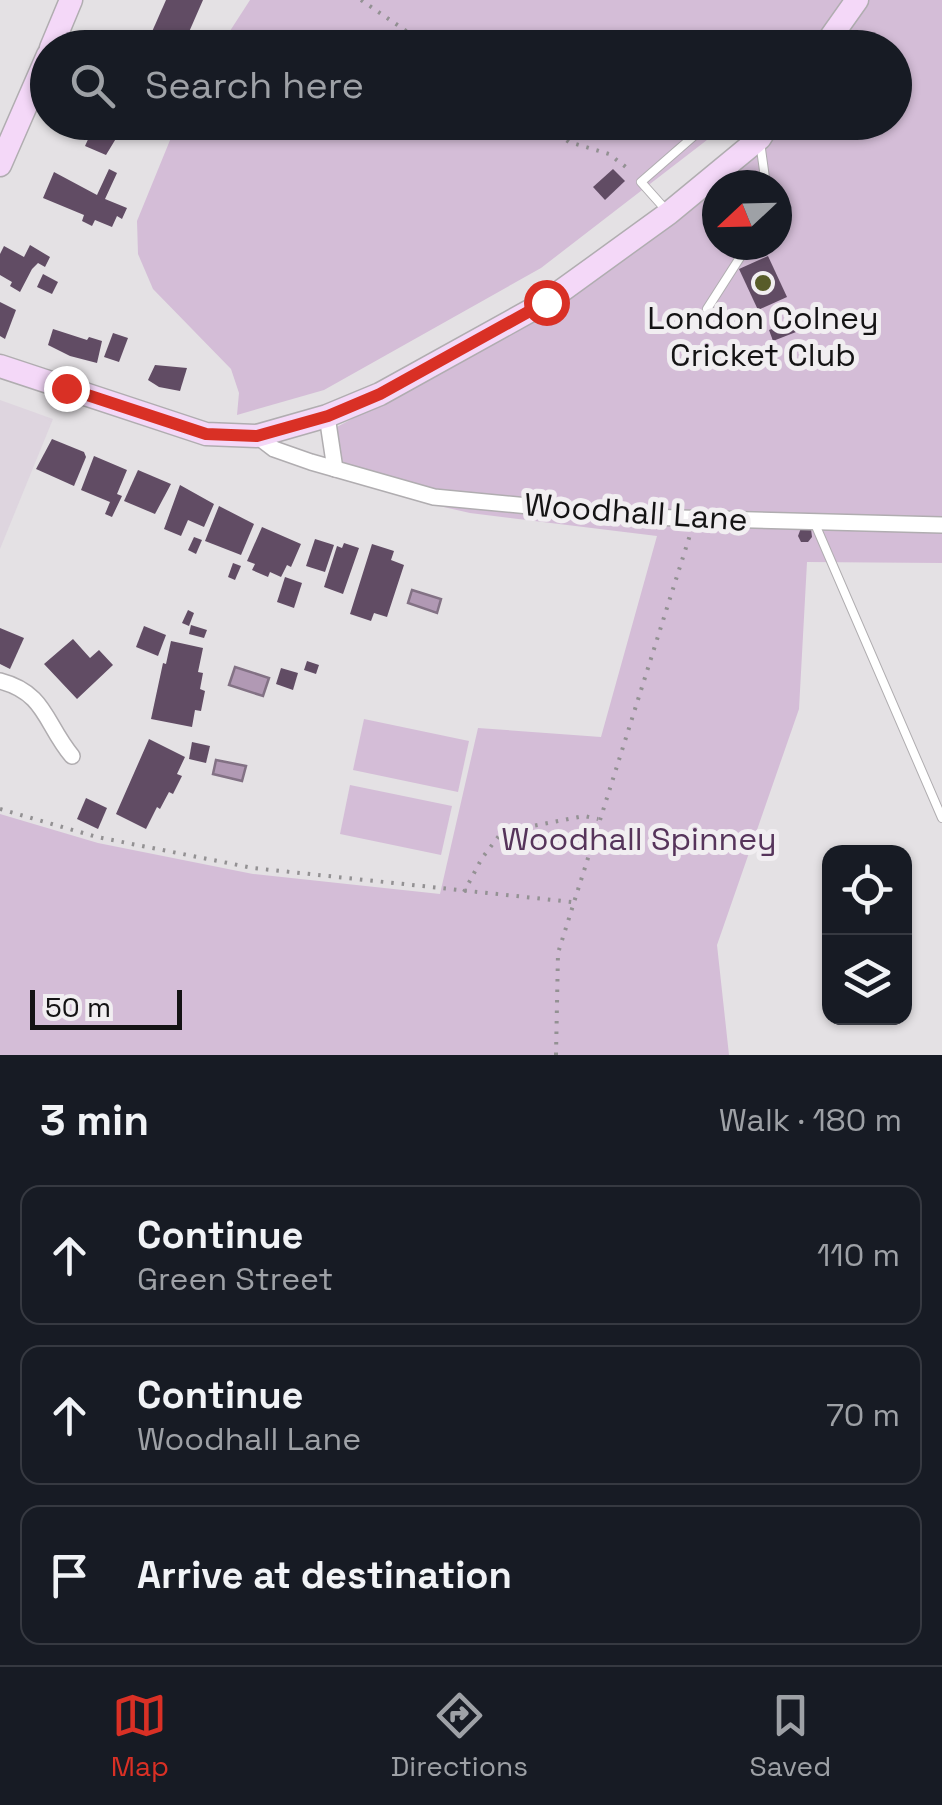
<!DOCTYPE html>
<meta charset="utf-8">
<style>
:root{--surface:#171b24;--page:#242831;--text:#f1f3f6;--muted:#9ea1a6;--line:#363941;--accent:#d93025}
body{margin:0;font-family:"Space Grotesk",sans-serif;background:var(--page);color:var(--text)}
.controls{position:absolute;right:30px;bottom:30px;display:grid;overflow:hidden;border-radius:20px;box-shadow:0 2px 8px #0004}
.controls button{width:90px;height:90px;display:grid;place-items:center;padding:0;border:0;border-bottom:2px solid var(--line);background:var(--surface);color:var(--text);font:50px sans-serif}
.compass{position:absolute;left:702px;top:170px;width:90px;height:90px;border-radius:50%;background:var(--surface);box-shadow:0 2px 8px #0004;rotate:248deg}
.scale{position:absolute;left:30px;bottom:25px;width:152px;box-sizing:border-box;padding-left:10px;border:5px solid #141314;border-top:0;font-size:28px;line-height:35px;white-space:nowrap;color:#141314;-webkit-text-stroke:8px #f1eef1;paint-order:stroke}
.stop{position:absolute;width:30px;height:30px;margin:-22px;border:8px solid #d93025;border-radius:50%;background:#fff}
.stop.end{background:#d93025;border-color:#fff;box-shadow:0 2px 10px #0008}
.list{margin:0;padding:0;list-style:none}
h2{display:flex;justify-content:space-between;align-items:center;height:130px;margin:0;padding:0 40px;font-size:42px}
h2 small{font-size:32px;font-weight:400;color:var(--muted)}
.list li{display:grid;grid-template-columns:65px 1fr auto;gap:30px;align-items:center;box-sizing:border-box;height:140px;margin:0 20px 20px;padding:0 20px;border:2px solid var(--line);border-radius:20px}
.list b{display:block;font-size:38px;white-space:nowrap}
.list p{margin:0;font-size:32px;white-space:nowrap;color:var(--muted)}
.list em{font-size:32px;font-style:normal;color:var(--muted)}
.icon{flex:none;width:55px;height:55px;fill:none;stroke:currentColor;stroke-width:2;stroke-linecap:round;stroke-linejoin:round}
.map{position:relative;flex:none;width:942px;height:1055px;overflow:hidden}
.search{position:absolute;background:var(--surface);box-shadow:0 2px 8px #0004;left:30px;right:30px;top:30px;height:110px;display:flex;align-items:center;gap:25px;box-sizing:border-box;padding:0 35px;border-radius:55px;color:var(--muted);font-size:38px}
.sheet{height:610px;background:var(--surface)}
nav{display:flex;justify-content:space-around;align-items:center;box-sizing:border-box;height:140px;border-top:2px solid var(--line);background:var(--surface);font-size:28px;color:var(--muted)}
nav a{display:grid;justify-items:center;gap:5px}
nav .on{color:var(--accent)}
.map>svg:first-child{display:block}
.built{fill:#ded5df}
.green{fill:#d4bdd7;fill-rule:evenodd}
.water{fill:#b199b4;stroke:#827184;stroke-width:2.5}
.building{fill:#614c64}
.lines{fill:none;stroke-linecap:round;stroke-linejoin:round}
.lane-casing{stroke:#b0adb0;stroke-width:10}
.street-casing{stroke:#b0adb0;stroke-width:18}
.secondary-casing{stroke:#b0adb0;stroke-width:25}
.path{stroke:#939193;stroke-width:4;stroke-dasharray:2.5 8;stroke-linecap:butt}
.lane{stroke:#fff;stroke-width:8}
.street{stroke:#fff;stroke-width:15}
.secondary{stroke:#f4d8f8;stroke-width:22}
.route{stroke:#d93025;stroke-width:12}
.poi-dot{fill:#585c29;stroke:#f1eef1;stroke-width:4}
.labels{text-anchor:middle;stroke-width:10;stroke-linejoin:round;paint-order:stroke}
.poi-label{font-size:32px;fill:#141314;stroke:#f1eef1}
.street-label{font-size:32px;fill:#141314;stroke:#f1eef1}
.park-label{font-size:32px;fill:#56345b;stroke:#f1eef1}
</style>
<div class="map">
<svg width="942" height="1055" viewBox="0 0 942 1055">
<rect width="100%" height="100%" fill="#e4e1e4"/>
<!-- built -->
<path class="built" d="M0 400 53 419 0 549Z"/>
<!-- green -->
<g class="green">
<path d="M250 0H857L823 47 219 48Z"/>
<path d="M866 0H942V563L807 562 799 709 717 945 729 1055H0V814L98 843 253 874 440 894 478 728 601 737 657 536 470 513 426 503 423 486 342 465 333 429 442 371 779 123 894 122V48L832 47ZM717 185H777V245H717Z"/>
<path d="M177 123H729L541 268 324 390 237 415 239 393 231 369 153 289 138 254 137 221Z"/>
<path d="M364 719 469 741 458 792 353 770Z"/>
<path d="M350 785 452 806 441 855 340 834Z"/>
</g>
<!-- water -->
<g class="water">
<path d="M412 590 441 599 437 613 408 603Z"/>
<path d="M235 667 269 678 263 696 229 685Z"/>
<path d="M216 760 246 766 242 781 213 774Z"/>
</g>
<!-- building -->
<g class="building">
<path d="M166 0H203L182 48 151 34Z"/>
<path d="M119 37 143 48H114Z"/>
<path d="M86 122H126L106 155 85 146 90 135 82 131Z"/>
<path d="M109 169 117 173 105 199 127 208 122 219 117 216 112 227 95 220 92 226 82 221 84 215 43 198 54 172 97 195Z"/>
<path d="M613 169 625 181 605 200 593 187Z"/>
<path d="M30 245 50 257 45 267 38 263 32 269 20 292 10 286 12 282 0 275V254L4 246 24 257Z"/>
<path d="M768 256 787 297 758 310 739 269Z"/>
<path d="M43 274 58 282 52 294 37 287Z"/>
<path d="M0 302 16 310 5 339 0 336Z"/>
<path d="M791 321 796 332 773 341 769 330Z"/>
<path d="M53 329 87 340 89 337 102 341 97 363 70 356 48 345Z"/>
<path d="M113 333 128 338 119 362 104 357Z"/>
<path d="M155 365 187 368 180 391 159 387 148 380Z"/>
<path d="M52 439 84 452 86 457 74 486 36 469Z"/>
<path d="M94 456 127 470 117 494 122 496 112 517 105 514 110 502 81 490Z"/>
<path d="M138 470 171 484 155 514 124 501Z"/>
<path d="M180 485 214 504 204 527 188 520 181 536 164 529Z"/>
<path d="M219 506 254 524 241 555 205 541Z"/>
<path d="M262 527 301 544 291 567 287 565 281 577 270 572 268 577 252 570 255 564 247 561Z"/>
<path d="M801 528 811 529 812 537 808 542H801L798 536Z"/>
<path d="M194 537 202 540 196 554 188 550Z"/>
<path d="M315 539 334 545 325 572 306 566Z"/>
<path d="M344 543 359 548 343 594 324 587 337 546 342 548Z"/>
<path d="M372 544 394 551 391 560 404 565 387 617 374 613 371 621 350 614Z"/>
<path d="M233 563 241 566 235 580 228 577Z"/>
<path d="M285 577 302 583 294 608 277 602Z"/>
<path d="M188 610 194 613 189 626 182 623Z"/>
<path d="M191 625 207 630 204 638 189 634Z"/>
<path d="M144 626 166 635 158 656 136 647Z"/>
<path d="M0 628 24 638 10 669 0 664Z"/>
<path d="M73 639 90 658 99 650 113 665 77 699 44 664Z"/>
<path d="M171 641 203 648 198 672 203 673 200 689 205 691 201 711 195 710 192 727 151 719 163 663 166 664Z"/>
<path d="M307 661 319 665 316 674 304 670Z"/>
<path d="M281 668 298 673 293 690 276 684Z"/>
<path d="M149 739 185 757 177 774 182 776 173 794 169 792 160 809 157 807 146 829 116 814Z"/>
<path d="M192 742 210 746 206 763 189 759Z"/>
<path d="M86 798 107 808 98 829 77 819Z"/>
</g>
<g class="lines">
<!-- lane casing -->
<g class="lane-casing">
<g id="lane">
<path d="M760 142 766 185"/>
<path d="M666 210 641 182 695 135"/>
<path d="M707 309 748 245"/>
<path d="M815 524 942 818"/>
</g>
</g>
<!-- street casing -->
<g class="street-casing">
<g id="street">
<path d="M327 416 335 469"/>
<path d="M257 436 274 449 311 462 434 497 643 517 942 525"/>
<path d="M0 681C46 693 45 724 72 756"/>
</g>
</g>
<!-- secondary casing -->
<g class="secondary-casing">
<g id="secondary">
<path d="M51 48 71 0"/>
<path d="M823 48 857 0"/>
<path d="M0 165 48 55"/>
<path d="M0 366 206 434 257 436 327 416 380 394 546 302 669 213 760 138 770 122"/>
</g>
</g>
<!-- path -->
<g class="path">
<path d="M361 0 431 48"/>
<path d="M541 122 569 142 609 154 631 171"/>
<path d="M0 809 97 837 253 868 572 902"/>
<path d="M464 892 482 858 502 832 584 816 598 819"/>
<path d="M556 1055 558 953 690 535"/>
</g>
<!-- lane -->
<use href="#lane" class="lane"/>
<!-- street -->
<use href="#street" class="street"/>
<!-- secondary -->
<use href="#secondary" class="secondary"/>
</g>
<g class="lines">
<!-- route -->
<path class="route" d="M66 388 206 434 257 436 328 416 380 394 546 302"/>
</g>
<!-- markers -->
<circle class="poi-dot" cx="763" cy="283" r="10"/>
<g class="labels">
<!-- poi labels -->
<g class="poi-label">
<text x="763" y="329">London Colney<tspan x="763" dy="37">Cricket Club</tspan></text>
</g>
<!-- street labels -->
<g class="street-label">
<text transform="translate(636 512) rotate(4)" y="11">Woodhall Lane</text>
</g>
<!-- park labels -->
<g class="park-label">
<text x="639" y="850">Woodhall Spinney</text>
</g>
</g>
</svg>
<div class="controls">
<button><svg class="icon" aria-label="locate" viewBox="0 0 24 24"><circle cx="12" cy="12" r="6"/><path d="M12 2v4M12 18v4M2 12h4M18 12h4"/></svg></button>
<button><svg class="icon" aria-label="layers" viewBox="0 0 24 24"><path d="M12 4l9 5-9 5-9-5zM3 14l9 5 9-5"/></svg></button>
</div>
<svg class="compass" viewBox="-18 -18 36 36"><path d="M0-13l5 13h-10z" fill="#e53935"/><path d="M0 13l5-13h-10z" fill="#9ea1a6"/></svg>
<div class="scale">50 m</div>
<div class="stop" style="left:546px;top:302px"></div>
<div class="stop end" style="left:66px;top:388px"></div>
<div class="search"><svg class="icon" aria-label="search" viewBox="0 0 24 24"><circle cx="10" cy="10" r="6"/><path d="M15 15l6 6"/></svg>Search here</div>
</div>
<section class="sheet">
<h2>3 min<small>Walk · 180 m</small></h2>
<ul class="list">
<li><svg class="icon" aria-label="ahead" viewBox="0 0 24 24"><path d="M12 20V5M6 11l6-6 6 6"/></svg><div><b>Continue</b><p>Green Street</p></div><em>110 m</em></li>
<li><svg class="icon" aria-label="ahead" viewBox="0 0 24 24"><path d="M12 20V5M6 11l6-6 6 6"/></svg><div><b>Continue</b><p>Woodhall Lane</p></div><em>70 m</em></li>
<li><svg class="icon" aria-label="arrive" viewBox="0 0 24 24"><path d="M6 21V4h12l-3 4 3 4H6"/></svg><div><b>Arrive at destination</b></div></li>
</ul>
</section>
<nav>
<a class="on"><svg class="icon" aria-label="map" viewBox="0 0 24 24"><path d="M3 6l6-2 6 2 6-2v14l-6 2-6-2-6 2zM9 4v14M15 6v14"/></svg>Map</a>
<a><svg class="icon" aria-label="directions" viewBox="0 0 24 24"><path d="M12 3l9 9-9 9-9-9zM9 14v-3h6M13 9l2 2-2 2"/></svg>Directions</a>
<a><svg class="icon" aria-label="saved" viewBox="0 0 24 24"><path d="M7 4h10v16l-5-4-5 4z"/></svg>Saved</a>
</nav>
